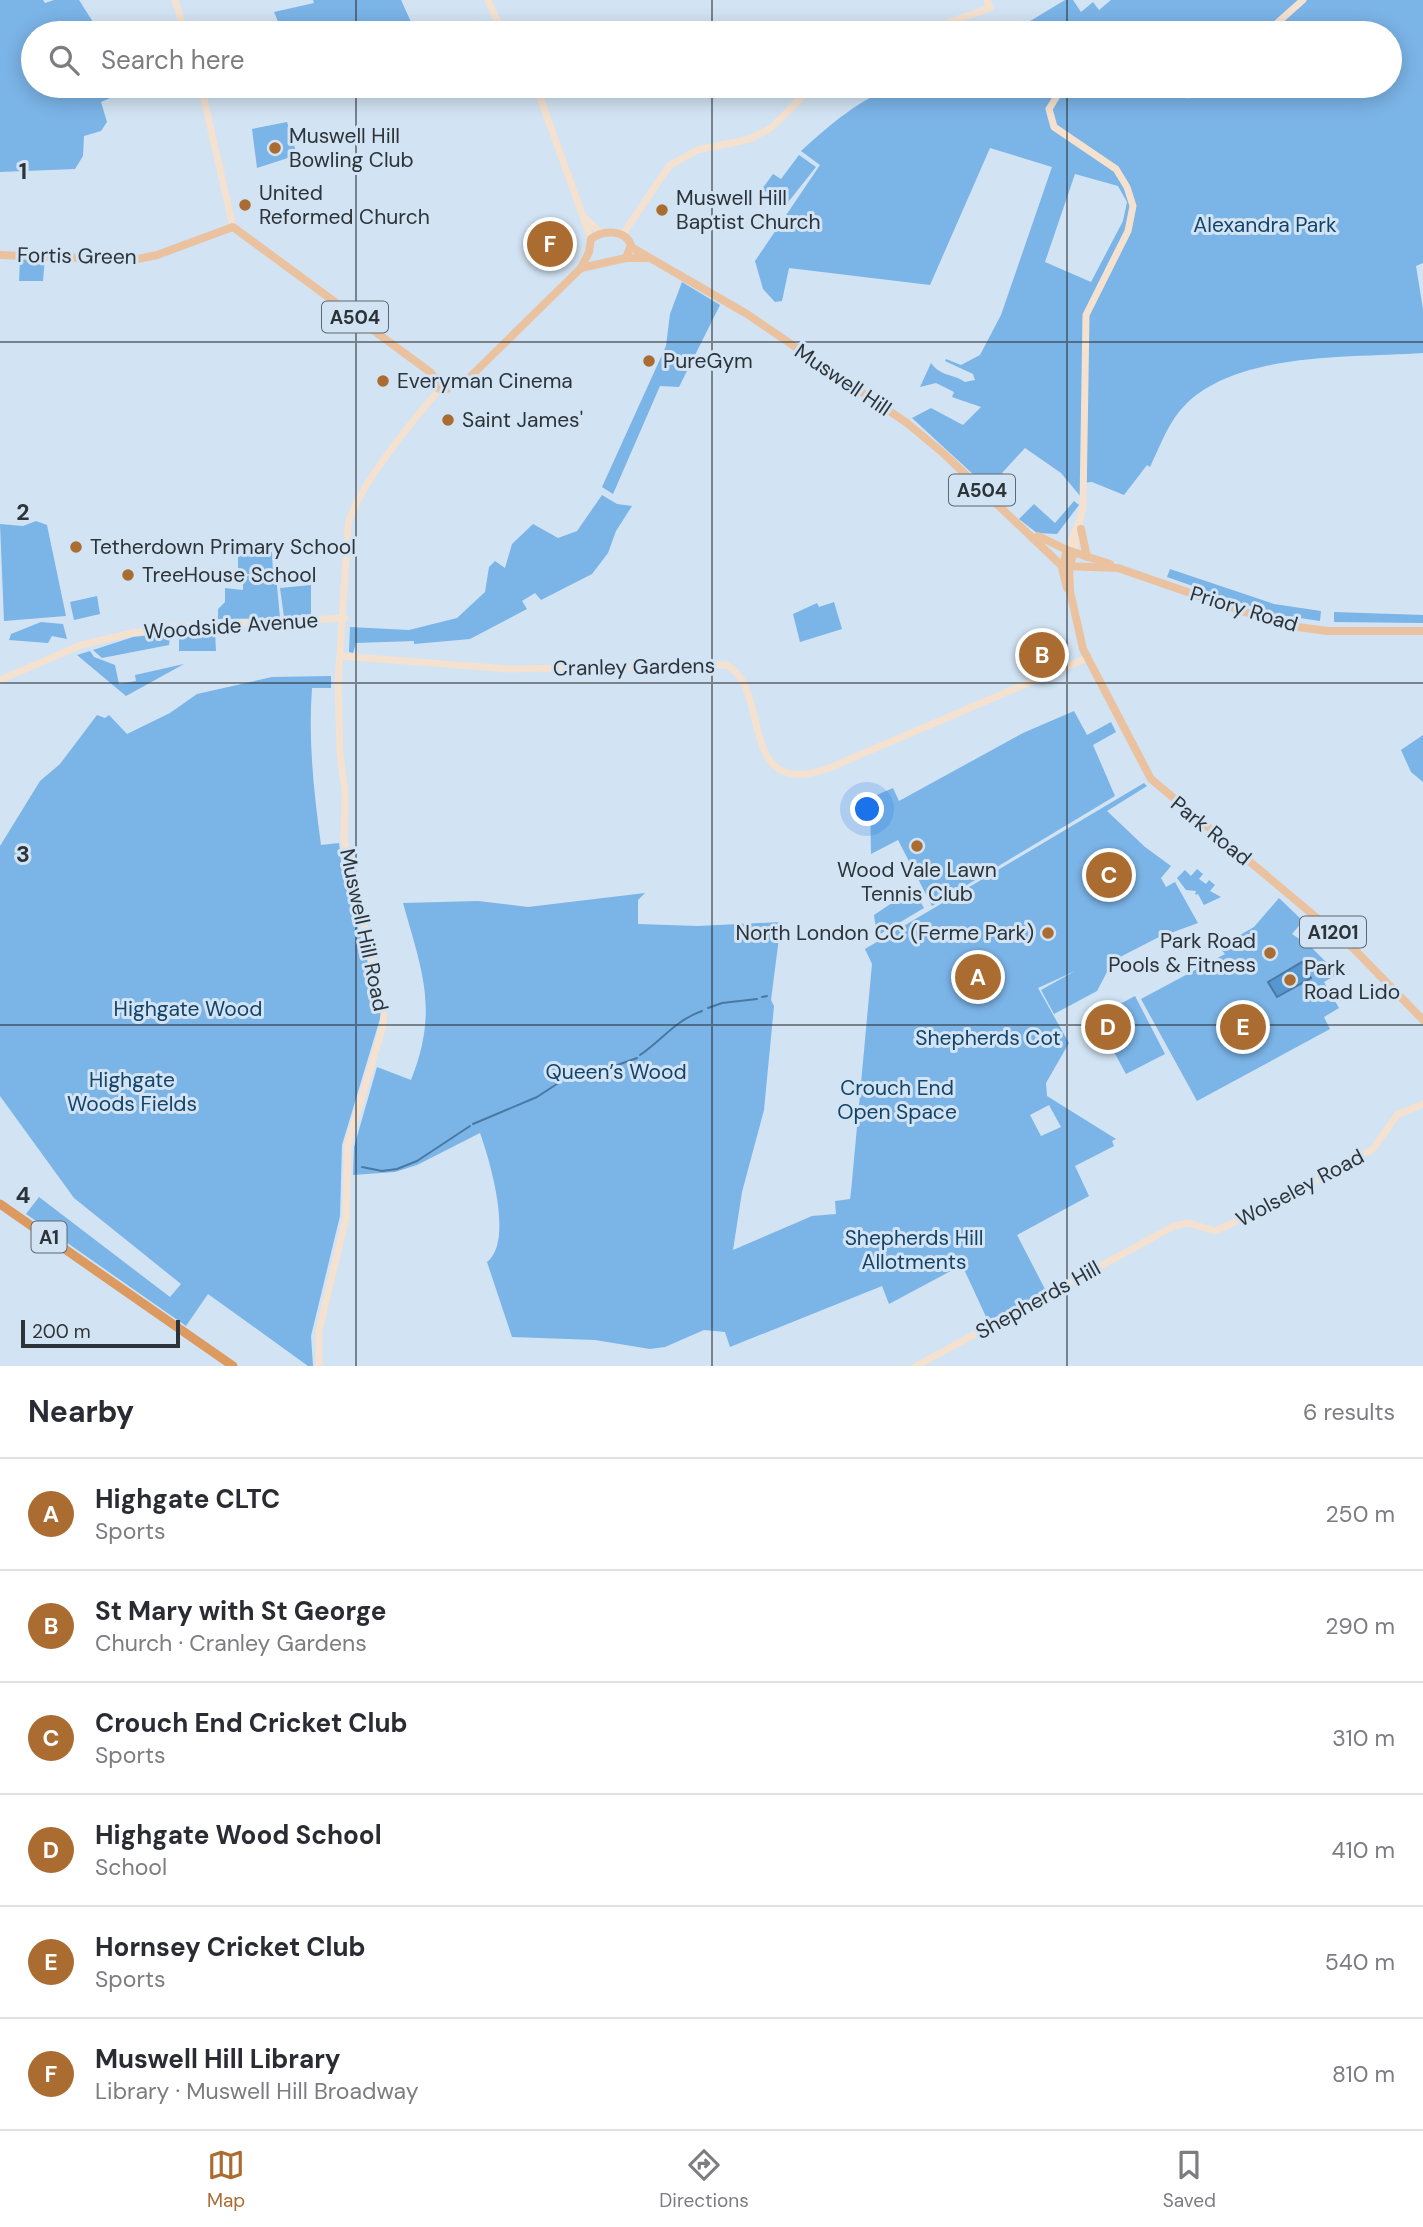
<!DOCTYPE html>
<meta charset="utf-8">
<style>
:root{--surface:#fff;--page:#f7f7f7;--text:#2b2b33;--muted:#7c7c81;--line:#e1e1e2;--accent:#aa6c31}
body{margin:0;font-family:"DM Sans",sans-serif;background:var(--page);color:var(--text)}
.scale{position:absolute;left:21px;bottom:18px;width:159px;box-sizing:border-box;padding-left:7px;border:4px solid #2c3339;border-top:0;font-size:19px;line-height:24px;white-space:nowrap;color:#2c3339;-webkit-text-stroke:5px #d2e3f3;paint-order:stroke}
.you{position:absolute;left:868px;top:810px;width:24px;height:24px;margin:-18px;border:5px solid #fff;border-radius:50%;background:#1a73e8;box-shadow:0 0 0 10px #1a73e833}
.badge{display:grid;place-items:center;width:46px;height:46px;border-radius:50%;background:var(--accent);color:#fff;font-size:23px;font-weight:700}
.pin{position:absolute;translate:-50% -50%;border:4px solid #fff;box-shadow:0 2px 7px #0006}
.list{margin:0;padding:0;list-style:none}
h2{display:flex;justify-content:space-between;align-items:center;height:91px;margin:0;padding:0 28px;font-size:30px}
h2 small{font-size:23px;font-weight:400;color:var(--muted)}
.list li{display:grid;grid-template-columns:46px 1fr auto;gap:21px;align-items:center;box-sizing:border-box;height:112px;padding:0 28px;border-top:2px solid var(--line)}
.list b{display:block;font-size:26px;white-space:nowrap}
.list p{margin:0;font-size:23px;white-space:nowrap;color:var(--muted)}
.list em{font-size:23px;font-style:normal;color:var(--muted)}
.icon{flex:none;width:38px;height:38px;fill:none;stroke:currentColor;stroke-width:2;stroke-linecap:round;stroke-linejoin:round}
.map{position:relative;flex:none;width:1423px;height:1366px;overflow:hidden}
.search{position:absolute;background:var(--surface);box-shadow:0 4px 18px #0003;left:21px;right:21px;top:21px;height:77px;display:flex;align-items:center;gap:18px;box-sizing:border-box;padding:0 24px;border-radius:38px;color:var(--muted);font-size:26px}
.sheet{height:763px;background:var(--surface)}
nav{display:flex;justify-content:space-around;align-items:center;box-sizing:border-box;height:98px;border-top:2px solid var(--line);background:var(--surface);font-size:19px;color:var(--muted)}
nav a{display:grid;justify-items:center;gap:4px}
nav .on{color:var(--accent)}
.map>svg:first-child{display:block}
.green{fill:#7bb4e7;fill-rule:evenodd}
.water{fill:#5697cf;stroke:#4979a2;stroke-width:2}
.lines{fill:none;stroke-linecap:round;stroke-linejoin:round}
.stream{stroke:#4979a2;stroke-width:2}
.secondary{stroke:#f5e1cf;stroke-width:7}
.primary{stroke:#ebc2a0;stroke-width:8}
.highway{stroke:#dd9a60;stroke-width:9}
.grid{fill:none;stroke:#2c3339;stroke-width:2;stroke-opacity:0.55}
.poi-dot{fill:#aa6c31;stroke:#d2e3f3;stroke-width:2.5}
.labels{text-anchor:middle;stroke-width:6;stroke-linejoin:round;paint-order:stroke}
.shield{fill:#d2e3f3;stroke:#5e6871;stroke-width:2}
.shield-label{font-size:19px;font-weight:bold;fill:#2c3339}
.poi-label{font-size:21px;fill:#2c3339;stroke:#d2e3f3;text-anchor:start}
.park-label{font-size:21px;fill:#124368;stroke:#d2e3f3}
.street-label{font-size:21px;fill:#2c3339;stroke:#d2e3f3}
.grid-label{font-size:23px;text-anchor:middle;font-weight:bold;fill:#2c3339;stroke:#d2e3f3;stroke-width:6;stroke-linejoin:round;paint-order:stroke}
</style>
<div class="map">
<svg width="1423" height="1366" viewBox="0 0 1423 1366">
<rect width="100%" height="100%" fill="#d2e3f3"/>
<!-- green -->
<g class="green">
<path d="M0 0H43L45 3 54 0H79L100 33H33V86H106L110 98 101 102 107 122 101 131 84 136 83 156 75 169 0 172Z"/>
<path d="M313 0H401L416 33H283L274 12 314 3Z"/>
<path d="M1065 0H1073L1081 12 1093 2 1099 10 1111 0H1423V263L1416 266 1423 309V353C1354 358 1241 351 1187 403 1169 420 1161 444 1150 467L1147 465 1124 495 1092 482 1081 483V497L1061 473 1025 448 1002 473 1016 486 999 498 912 418 931 408 963 425 981 407 952 397 954 392 936 383 920 387 931 363C941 377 952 373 965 382L975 380 973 374 945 361 946 359 961 365 980 355 1001 315 1052 167 990 148 930 285 789 268 782 301 775 302 763 289 755 261 820 165 801 151C831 124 858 100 896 86H1390V33H1010ZM1075 174 1118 186 1127 202 1123 221 1091 282 1045 262Z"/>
<path d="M287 122 297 155 257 168 252 129Z"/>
<path d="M799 155 816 167 785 206 762 189 773 174 781 179Z"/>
<path d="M45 257 43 281H19L20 260Z"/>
<path d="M682 282 720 305 679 387 660 386 613 494 602 487 666 346 670 314Z"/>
<path d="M602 495 617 504 632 506 616 531 608 553 592 574 541 600 535 593 522 601 527 609 470 639 414 644V641L356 643 353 653 349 652 350 627 409 630 457 618 485 592 489 567 495 561 505 568 512 544 533 524 558 538 577 531Z"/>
<path d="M1074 501 1079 505 1057 534 1037 533 1019 519 1034 504 1055 523Z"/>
<path d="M36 521 47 525 66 616 4 621 0 524 23 526Z"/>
<path d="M272 552 273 574H238V553Z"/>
<path d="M1170 569 1274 604 1321 611 1320 621 1273 614 1167 577Z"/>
<path d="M276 575 280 618 218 619V609L225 602V588L243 590V576Z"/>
<path d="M311 585V614L284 617 280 588Z"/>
<path d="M97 596 100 614 74 620 70 602Z"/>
<path d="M834 602 842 629 800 642 793 614 817 603 819 607Z"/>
<path d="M1334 612 1423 615V623L1334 622Z"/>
<path d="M41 622 63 624 67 639 52 636 48 643 9 640 11 634Z"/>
<path d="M179 632H215L216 651H179Z"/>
<path d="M171 633 169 645 102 658 93 650 133 637Z"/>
<path d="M90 651 94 657 115 665 119 684 136 681 135 675 184 664 126 696 77 655Z"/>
<path d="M331 676V688H312C308 741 314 793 321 845L339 843 343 876 382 1012 342 1145 340 1216 311 1336 313 1366H308L208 1294 186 1326 26 1214 39 1197 170 1297 181 1284 74 1198 0 1096V846L40 781 60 764 97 715 105 718 109 715 127 734 170 713 197 694 272 677Z"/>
<path d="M1074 711 1087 735 1111 722 1116 732 1093 745 1115 796 932 906 898 840 871 854 870 798 893 788 899 801 1023 733Z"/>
<path d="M1423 735V782L1411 772 1401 750Z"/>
<path d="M1144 783 1147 786 1107 811 1145 847 1171 866 1161 878 1166 887 1175 882 1198 923 1157 938 1122 956 1107 972 1097 991 1054 1014 1041 990 1075 971 1038 988 1069 1043 1046 1083 1047 1096 1116 1139 1112 1141 1114 1146 1075 1166 1089 1196 1017 1235 1046 1291 988 1321 962 1265 889 1304 882 1286 730 1347 725 1332 704 1330 665 1347 650 1349 595 1340 512 1337 487 1262C514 1241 490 1161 480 1133L417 1165 395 1172 353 1175 354 1147 377 1067 411 1080C439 1010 422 971 403 903L478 901 528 907 645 893 638 900V924L698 926 781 922 771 1000 774 1006 764 1110 742 1192 733 1250 812 1216 836 1214 835 1201 850 1199 851 1192 872 964 865 949ZM1049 1105 1061 1127 1041 1136 1030 1115Z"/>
<path d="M1197 869 1203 874 1199 879 1206 884 1209 880 1215 885 1210 891 1221 897 1204 905 1198 894 1195 895 1196 891 1186 890 1177 878 1185 870 1191 876Z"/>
<path d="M913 889 924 908 877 936 874 915Z"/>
<path d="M1279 898 1303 921 1292 934 1310 946 1338 974 1324 982 1339 1008 1324 1017 1330 1029 1197 1101 1141 999 1225 954 1219 947 1254 927Z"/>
<path d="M1135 996 1165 1054 1126 1074 1095 1017Z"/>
</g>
<!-- water -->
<path class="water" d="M1302 962 1311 978 1277 997 1268 982Z"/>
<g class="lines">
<!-- stream -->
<g class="stream">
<path d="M762 997 767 996"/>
<path d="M708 1008 722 1003 757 999"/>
<path d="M640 1055C662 1040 676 1020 702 1011"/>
<path d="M578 1079 637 1058"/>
<path d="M473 1124 537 1097 563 1080"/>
<path d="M362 1167 382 1171 397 1169 417 1161 470 1126"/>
</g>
<!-- secondary -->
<g class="secondary">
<path d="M175 0 185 33"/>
<path d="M488 0 503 33"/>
<path d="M918 33 990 8 987 0"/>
<path d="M1266 33 1303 0"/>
<path d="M201 86 233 227"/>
<path d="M536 86 591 239"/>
<path d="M1063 86 1049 109 1054 127 1116 169 1127 187 1133 206 1128 231 1086 315 1083 505 1074 553"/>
<path d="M1163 86C1179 97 1194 99 1210 86"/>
<path d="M585 218 601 233"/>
<path d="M623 234 669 166 697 150 750 139 771 128 813 86"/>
<path d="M1067 550 1081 517"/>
<path d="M341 656 509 669 727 665C772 689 736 803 829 768L1087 658"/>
<path d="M0 680 81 645 132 633 171 627 345 618"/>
<path d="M319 1366V1330L346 1218 348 1143 383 1026 384 1013 344 838 345 792 340 753 338 684 348 525C356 489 413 420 439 390"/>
<path d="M916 1366 1174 1226 1189 1223 1215 1231 1255 1213 1373 1149 1397 1115 1423 1104"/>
</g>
<!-- primary -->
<g class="primary">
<path d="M631 247 747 314 907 423 943 453 1062 566 1118 568 1283 625 1327 631H1423"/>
<path d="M0 255 133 260 157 255 233 227 430 372 439 384"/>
<path d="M581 268 626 258H646"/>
<path d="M439 384 438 388 443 391 469 378 581 268 589 252 591 239C603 230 625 229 631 245L626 258"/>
<path d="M1081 529 1087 557"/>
<path d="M1038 536 1067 550 1110 564"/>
<path d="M1067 550 1062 568 1067 588"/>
<path d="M1074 553 1069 567 1070 591 1083 649 1151 779 1354 949 1423 1020"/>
</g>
<!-- highway -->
<path class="highway" d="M0 1204 233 1366"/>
</g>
<!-- grid -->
<path class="grid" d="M356 0V33M712 0V33M1067 0V33M356 86V1366M712 86V1366M1067 86V1366M0 342H1423M0 683H1423M0 1025H1423"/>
<!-- markers -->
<g class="poi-dot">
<circle cx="275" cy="148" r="7"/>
<circle cx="245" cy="205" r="7"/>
<circle cx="662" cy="210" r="7"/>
<circle cx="649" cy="361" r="7"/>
<circle cx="383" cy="381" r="7"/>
<circle cx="448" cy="420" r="7"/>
<circle cx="76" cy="547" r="7"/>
<circle cx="128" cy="575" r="7"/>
<circle cx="917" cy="846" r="7"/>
<circle cx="1048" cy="933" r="7"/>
<circle cx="1270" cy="953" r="7"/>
<circle cx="1290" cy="980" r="7"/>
</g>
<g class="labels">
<!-- shield labels -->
<g class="shield">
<rect x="322" y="301.5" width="66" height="31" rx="5"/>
<rect x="949" y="474.5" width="66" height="31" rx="5"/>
<rect x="1300" y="916.5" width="66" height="31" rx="5"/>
<rect x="31.5" y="1221.5" width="35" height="31" rx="5"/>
</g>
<g class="shield-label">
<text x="355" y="324">A504</text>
<text x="982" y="497">A504</text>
<text x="1333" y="939">A1201</text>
<text x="49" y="1244">A1</text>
</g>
<!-- poi labels -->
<g class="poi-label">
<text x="289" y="143">Muswell Hill<tspan x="289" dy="24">Bowling Club</tspan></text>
<text x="259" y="200">United<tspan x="259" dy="24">Reformed Church</tspan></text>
<text x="676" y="205">Muswell Hill<tspan x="676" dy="24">Baptist Church</tspan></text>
<text x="663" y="368">PureGym</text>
<text x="397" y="388">Everyman Cinema</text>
<text x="462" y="427">Saint James'</text>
<text x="90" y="554">Tetherdown Primary School</text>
<text x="142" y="582">TreeHouse School</text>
<text x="917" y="877" text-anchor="middle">Wood Vale Lawn<tspan x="917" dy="24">Tennis Club</tspan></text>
<text x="1034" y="940" text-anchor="end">North London CC (Ferme Park)</text>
<text x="1256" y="948" text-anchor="end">Park Road<tspan x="1256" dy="24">Pools &amp; Fitness</tspan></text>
<text x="1304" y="975">Park<tspan x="1304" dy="24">Road Lido</tspan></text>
</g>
<!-- park labels -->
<g class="park-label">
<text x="1265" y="232">Alexandra Park</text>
<text x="188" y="1016">Highgate Wood</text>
<text x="988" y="1045">Shepherds Cot</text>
<text x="616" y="1079">Queen’s Wood</text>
<text x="132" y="1087">Highgate<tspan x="132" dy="24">Woods Fields</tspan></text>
<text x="897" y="1095">Crouch End<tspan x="897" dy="24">Open Space</tspan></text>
<text x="914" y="1245">Shepherds Hill<tspan x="914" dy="24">Allotments</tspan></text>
</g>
<!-- street labels -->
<g class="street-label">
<text transform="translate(77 256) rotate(1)" y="7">Fortis Green</text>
<text transform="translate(843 380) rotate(34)" y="7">Muswell Hill</text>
<text transform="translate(1244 609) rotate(17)" y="7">Priory Road</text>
<text transform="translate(231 626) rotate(-4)" y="7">Woodside Avenue</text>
<text transform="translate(634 667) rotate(-1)" y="7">Cranley Gardens</text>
<text transform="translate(1211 831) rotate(39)" y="7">Park Road</text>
<text transform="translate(364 930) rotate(78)" y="7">Muswell Hill Road</text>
<text transform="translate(1300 1188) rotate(-28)" y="7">Wolseley Road</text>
<text transform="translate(1038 1300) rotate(-29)" y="7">Shepherds Hill</text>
</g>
</g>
<g class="grid-label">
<text x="23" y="179">1</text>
<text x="23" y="520">2</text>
<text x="23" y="862">3</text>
<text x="23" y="1203">4</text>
</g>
</svg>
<div class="scale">200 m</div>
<div class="you"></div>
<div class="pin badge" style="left:978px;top:977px">A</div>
<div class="pin badge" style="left:1042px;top:655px">B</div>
<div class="pin badge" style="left:1109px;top:875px">C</div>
<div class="pin badge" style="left:1108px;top:1027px">D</div>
<div class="pin badge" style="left:1243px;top:1027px">E</div>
<div class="pin badge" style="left:550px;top:244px">F</div>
<div class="search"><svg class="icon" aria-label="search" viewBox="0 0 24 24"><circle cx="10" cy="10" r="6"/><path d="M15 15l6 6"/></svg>Search here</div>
</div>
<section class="sheet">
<h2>Nearby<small>6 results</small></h2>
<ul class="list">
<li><span class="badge">A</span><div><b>Highgate CLTC</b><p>Sports</p></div><em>250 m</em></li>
<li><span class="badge">B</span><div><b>St Mary with St George</b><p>Church · Cranley Gardens</p></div><em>290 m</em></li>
<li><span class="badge">C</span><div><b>Crouch End Cricket Club</b><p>Sports</p></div><em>310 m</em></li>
<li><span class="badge">D</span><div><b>Highgate Wood School</b><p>School</p></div><em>410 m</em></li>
<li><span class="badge">E</span><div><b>Hornsey Cricket Club</b><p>Sports</p></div><em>540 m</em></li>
<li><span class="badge">F</span><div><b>Muswell Hill Library</b><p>Library · Muswell Hill Broadway</p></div><em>810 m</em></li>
</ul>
</section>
<nav>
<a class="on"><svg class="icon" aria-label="map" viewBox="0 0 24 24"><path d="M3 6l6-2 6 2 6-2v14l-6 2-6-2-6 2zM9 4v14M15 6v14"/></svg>Map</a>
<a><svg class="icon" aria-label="directions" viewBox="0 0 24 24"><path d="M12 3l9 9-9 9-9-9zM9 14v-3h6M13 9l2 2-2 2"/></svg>Directions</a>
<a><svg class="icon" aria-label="saved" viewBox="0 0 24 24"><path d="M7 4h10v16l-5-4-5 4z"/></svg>Saved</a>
</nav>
